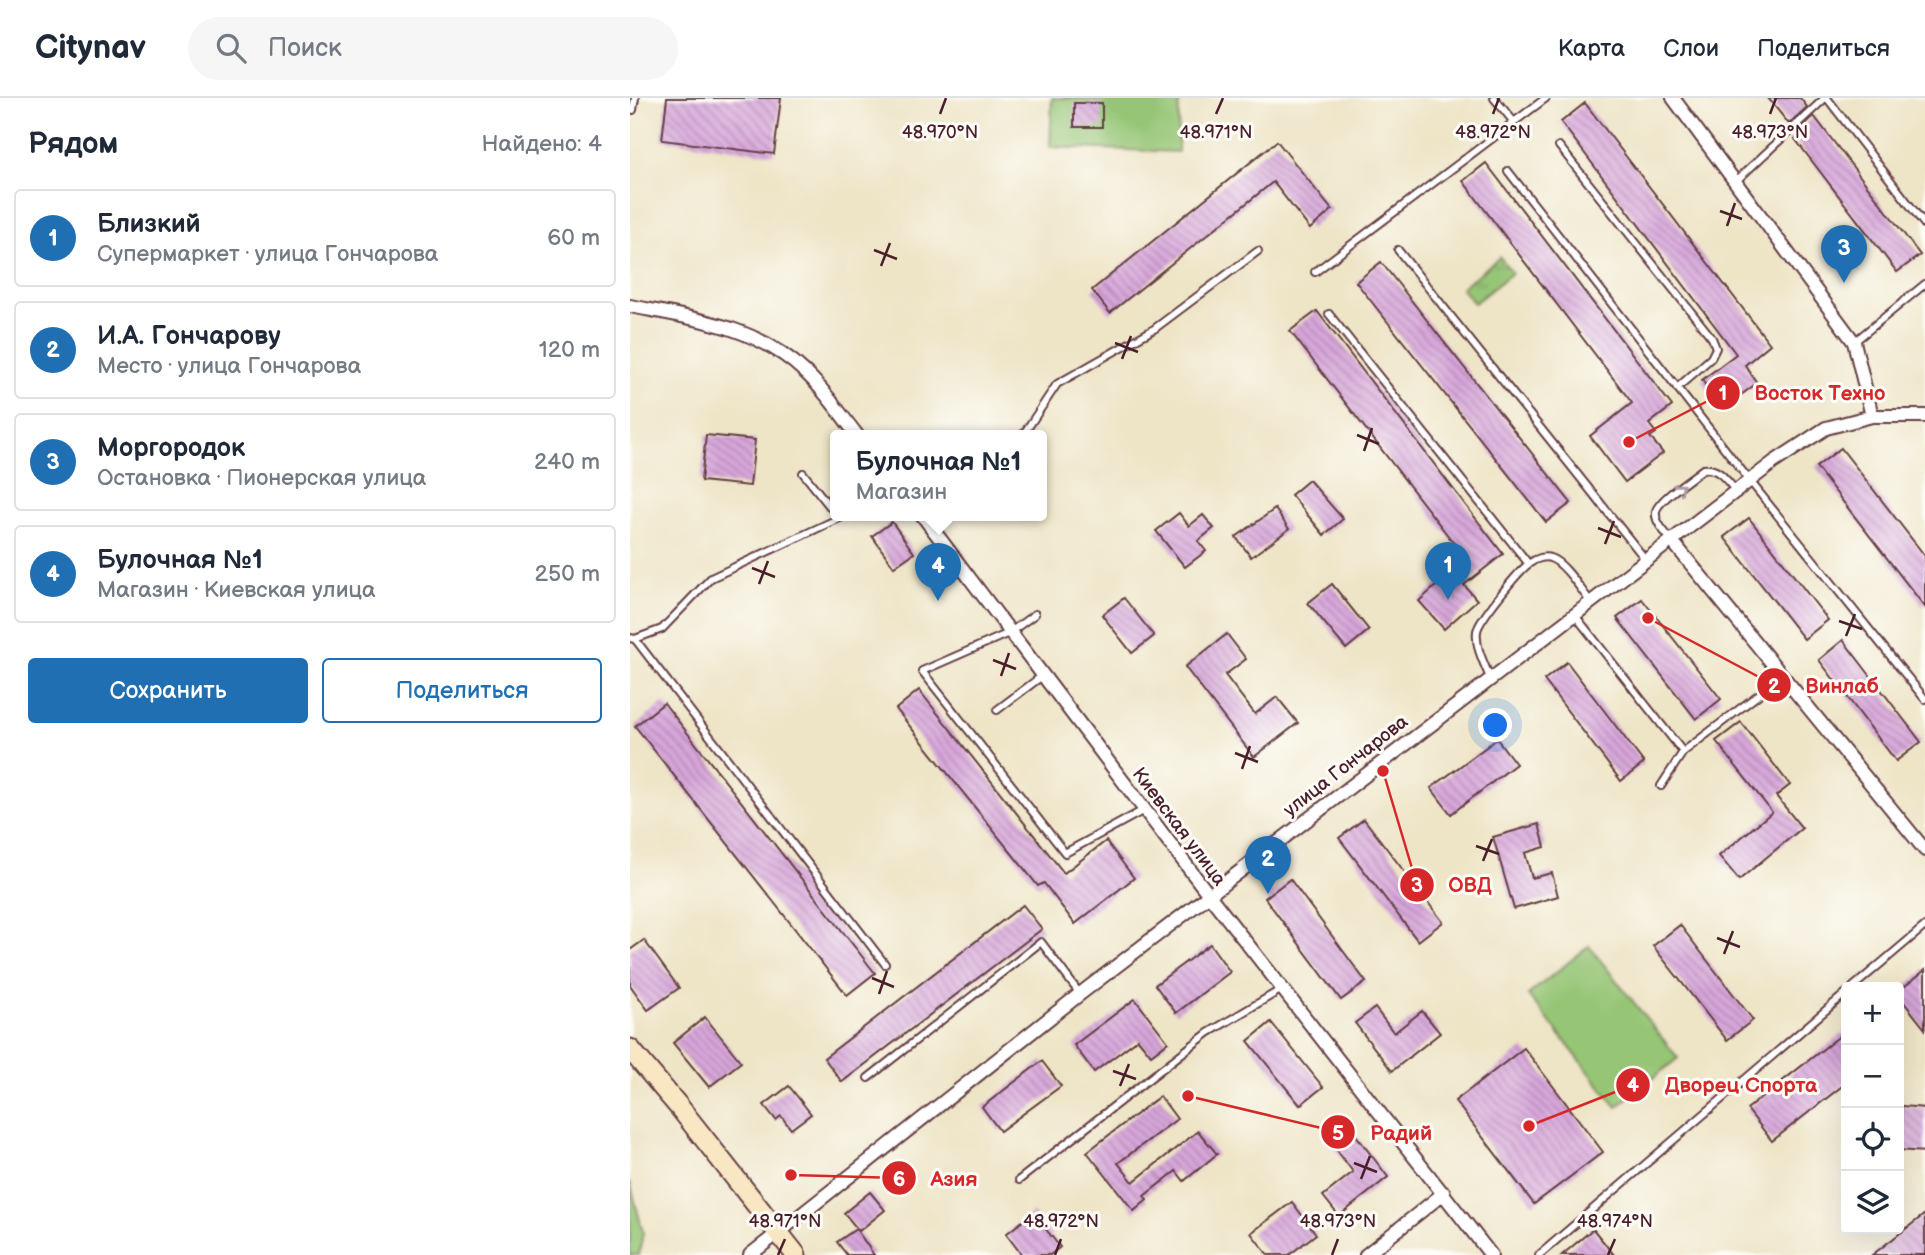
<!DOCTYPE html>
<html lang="ru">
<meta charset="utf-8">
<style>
:root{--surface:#fff;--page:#f6f6f7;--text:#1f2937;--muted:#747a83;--line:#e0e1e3;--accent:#1f6fb2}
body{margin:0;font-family:"Balsamiq Sans",sans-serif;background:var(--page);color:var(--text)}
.controls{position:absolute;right:21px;bottom:21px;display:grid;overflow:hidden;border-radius:7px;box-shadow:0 7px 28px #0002}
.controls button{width:63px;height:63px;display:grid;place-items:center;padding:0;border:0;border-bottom:2px solid var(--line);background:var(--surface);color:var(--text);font:35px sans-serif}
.you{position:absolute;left:866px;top:628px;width:24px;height:24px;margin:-18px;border:5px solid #fff;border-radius:50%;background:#1a73e8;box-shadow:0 0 0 10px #1a73e833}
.badge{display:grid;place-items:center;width:46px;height:46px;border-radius:50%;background:var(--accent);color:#fff;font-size:23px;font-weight:700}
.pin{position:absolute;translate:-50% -58px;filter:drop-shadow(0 2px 4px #0008)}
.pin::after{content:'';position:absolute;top:37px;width:24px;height:21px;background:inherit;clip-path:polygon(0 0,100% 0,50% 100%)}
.popup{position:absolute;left:200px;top:332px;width:217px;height:91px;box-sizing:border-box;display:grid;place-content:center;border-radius:7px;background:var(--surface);filter:drop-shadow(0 2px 5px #0005);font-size:23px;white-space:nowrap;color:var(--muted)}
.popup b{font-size:26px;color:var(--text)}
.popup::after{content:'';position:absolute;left:50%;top:100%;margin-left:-14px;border:14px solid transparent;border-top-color:var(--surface)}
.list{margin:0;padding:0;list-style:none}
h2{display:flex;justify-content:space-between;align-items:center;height:91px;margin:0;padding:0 28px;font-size:30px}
h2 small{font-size:23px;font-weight:400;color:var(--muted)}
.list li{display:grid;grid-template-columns:46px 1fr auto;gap:21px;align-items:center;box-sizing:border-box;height:98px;margin:0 14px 14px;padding:0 14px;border:2px solid var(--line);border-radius:7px}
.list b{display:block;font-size:26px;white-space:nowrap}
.list p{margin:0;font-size:23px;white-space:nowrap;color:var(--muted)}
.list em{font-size:23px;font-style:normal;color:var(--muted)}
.actions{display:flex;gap:14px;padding:21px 28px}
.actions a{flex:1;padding:16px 0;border:2px solid var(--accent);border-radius:7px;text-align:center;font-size:24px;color:var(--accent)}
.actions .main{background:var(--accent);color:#fff}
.icon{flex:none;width:38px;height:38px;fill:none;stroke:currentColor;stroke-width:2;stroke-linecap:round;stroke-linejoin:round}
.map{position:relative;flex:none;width:1295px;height:1157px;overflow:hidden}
header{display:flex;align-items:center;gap:42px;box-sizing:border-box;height:98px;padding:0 35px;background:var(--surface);border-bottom:2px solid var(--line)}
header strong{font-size:33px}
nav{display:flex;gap:38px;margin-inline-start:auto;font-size:24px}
.search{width:490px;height:63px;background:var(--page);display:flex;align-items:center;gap:18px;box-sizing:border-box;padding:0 24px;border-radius:38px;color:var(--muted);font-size:26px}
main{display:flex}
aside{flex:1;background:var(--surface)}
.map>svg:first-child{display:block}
.green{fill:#95c574;stroke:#707250;stroke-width:2}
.park{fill:url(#park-tufts);stroke:#707250;stroke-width:2}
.building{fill:url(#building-back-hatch)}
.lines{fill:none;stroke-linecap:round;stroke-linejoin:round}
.lane-casing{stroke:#633d42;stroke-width:10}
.street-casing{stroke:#633d42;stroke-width:16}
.secondary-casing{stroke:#633d42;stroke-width:23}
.lane{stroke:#fff;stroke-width:6}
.street{stroke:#fff;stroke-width:12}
.secondary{stroke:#f9e7c3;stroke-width:19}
.oneway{stroke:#ae9aa0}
.ticks{fill:none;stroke:#4a1f2b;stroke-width:2.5}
.labels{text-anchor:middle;stroke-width:6;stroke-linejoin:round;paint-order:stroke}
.street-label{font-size:19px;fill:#4a1f2b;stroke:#fdfcf7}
.ticks-label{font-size:18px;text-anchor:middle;fill:#4a1f2b;stroke:#fdfcf7;stroke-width:6;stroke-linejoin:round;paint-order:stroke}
.leader{fill:none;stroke:#d62828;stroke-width:2.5}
.callout-dot{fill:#d62828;stroke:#fdfcf7;stroke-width:2.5}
.mark-label{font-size:21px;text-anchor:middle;font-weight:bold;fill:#fff}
.callout-label{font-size:21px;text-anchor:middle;font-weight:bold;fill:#d62828;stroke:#fdfcf7;stroke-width:6;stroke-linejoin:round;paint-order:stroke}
</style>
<header>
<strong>Citynav</strong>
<div class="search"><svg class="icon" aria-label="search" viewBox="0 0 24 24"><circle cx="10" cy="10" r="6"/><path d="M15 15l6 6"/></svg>Поиск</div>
<nav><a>Карта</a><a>Слои</a><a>Поделиться</a></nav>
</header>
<main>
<aside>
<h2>Рядом<small>Найдено: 4</small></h2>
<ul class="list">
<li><span class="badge">1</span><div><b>Близкий</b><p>Супермаркет · улица Гончарова</p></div><em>60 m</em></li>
<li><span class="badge">2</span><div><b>И.А. Гончарову</b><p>Место · улица Гончарова</p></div><em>120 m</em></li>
<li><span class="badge">3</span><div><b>Моргородок</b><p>Остановка · Пионерская улица</p></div><em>240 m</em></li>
<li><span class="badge">4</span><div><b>Булочная №1</b><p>Магазин · Киевская улица</p></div><em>250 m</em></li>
</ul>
<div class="actions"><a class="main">Сохранить</a><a>Поделиться</a></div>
</aside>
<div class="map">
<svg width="1295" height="1157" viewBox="0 0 1295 1157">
<defs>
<pattern id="park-tufts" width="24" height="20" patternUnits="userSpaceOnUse" patternTransform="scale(1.75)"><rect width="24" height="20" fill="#95c574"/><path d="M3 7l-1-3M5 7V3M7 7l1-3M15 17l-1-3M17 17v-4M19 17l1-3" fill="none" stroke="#7c9f5f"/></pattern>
<pattern id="building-back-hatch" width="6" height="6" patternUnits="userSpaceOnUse" patternTransform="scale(1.75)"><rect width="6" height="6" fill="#d7a6da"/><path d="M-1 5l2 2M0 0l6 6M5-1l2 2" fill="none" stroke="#b087b1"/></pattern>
</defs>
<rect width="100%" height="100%" fill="#fdfcf7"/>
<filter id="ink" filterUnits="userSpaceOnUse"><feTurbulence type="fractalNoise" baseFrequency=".0143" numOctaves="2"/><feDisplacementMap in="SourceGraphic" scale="14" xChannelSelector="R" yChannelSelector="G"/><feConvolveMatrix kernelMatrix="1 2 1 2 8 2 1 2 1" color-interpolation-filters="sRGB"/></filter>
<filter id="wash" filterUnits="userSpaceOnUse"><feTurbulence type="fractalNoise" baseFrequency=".00686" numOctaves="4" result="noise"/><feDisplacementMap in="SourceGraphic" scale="28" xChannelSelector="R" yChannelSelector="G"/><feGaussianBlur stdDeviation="1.57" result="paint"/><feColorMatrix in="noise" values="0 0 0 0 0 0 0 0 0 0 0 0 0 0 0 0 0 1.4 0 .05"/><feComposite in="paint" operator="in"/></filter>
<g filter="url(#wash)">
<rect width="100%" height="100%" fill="#eee4c6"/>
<!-- green -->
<g class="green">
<path d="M422 0H549L548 54 420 49Z"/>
<path d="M959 848 1048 960 987 1009 898 897Z"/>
<path d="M0 1084 13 1134 9 1157H0Z"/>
</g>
<!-- park -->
<path class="park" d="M870 159 882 175 844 205 831 190Z"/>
<g id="blocks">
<!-- building -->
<g class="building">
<path d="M37 0H151L144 56 32 42Z"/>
<path d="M1138 0H1170L1177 9 1159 26Z"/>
<rect x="444" y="5" width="28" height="24"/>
<path d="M955 5 1140 246 1115 267 1127 285 1092 311 1072 282 1106 256 931 24Z"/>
<path d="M1184 18 1290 157 1267 174 1165 41 1169 38 1166 35Z"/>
<path d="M647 43 702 112 680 131 643 84 480 215 462 192Z"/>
<path d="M856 65 1042 308 1019 326 1026 335 1020 339 1033 355 995 384 960 338 1002 305 833 83Z"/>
<path d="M751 164 941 405 916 424 726 184Z"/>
<path d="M687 213 873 456 834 487 847 502 814 531 789 503 836 461 660 233Z"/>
<path d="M76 337 125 342 120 388 71 383Z"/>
<path d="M1211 350 1295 458V509L1186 369Z"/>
<path d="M679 382 713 421 694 437 661 397Z"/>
<path d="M645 411 659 431 621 459 606 439Z"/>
<path d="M549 415 559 428 573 417 584 430 568 443 576 453 555 469 526 433Z"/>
<path d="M1119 420 1198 522 1174 541 1094 439Z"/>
<path d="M262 424 284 455 264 469 242 438Z"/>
<path d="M702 486 739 532 716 551 678 505Z"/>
<path d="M494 500 524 538 502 555 472 517Z"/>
<path d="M1012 501 1091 601 1066 621 987 520Z"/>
<path d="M597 536 616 561 595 577 625 616 647 599 668 625 624 659 555 569Z"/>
<path d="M1213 542 1291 644 1266 663 1189 562Z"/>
<path d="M937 564 1014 665 991 683 914 582Z"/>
<path d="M289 592 434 775 476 743 504 780 445 826 414 785 408 788 266 611Z"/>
<path d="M34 605 245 875 217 897 5 628Z"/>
<path d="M1111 624 1160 687 1146 698 1172 730 1109 782 1089 758 1142 714 1086 643Z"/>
<path d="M867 641 886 666 821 716 801 690Z"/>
<path d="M734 721 813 824 788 843 709 740Z"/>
<path d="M909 726 915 749 895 755 902 780 922 775 928 798 884 811 863 739Z"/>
<path d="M660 781 736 884 711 902 635 800Z"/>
<path d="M393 807 412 831 212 984 194 960Z"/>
<path d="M1050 827 1123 922 1097 942 1023 848Z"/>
<path d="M14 842 49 890 18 912 0 887V852Z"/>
<path d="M580 846 600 874 546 915 525 887Z"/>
<path d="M1295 872V931L1269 898V893Z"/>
<path d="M505 901 538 944 521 957 508 941 464 974 444 947Z"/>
<path d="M745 910 764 935 792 913 810 935 762 973 725 925Z"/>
<path d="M75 919 111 964 79 989 43 945Z"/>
<path d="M641 924 693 989 670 1007 618 943Z"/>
<path d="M1216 933V985L1142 1043 1117 1011Z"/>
<path d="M894 950 973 1054 904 1106 825 1003Z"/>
<path d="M412 963 431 988 370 1033 352 1009Z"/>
<path d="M159 988 181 1016 161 1031 151 1018 146 1022 134 1007Z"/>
<path d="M530 998 547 1021 488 1065 503 1084 568 1033 587 1056 554 1083 546 1073 514 1098 517 1102 504 1113 457 1054Z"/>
<path d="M1272 1008 1295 1010V1054L1269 1052Z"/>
<path d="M722 1032 758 1079 709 1118 693 1098 723 1074 703 1047Z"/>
<path d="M240 1094 255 1112 229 1133 214 1115Z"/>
<path d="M662 1104 686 1136 659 1157H638L621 1135Z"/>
<path d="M403 1115 430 1149 420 1157H392L376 1136Z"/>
<path d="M1295 1116V1157H1242Z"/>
<path d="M226 1131 244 1157H217L207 1144Z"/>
<path d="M963 1131 984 1157H932Z"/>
</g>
</g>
</g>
<g filter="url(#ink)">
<use href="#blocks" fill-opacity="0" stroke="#633d42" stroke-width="2"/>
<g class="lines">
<!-- lane casing -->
<g class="lane-casing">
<g id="lane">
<path d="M864 0 884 24 916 0"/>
<path d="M1197 0 1295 127"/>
<path d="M3 12 5 0"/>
<path d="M929 48 1082 240 1086 250 1081 260 1047 290"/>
<path d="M878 73 1120 383 1295 601"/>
<path d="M1106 83 1195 0"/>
<path d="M768 152 1016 462"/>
<path d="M685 174 884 24"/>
<path d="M699 216 898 465"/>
<path d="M1224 244 1295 186"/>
<path d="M393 337 427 286 524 231 628 153"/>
<path d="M173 375 205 415"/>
<path d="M297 424 306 417"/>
<path d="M1042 443C1036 435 1024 424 1026 413 1028 402 1063 379 1073 371 1089 369 1096 382 1106 393"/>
<path d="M405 516 379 535 292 573 435 755 514 712"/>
<path d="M944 516 1053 654"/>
<path d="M0 540 5 541 255 866"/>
<path d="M5 541 32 531 81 480 216 417"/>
<path d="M860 580C854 565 845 549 847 533 849 522 889 472 900 465 905 461 914 458 920 460 934 464 951 492 960 503"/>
<path d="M367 612 412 578"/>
<path d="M1031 688 1053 654 1153 578"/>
<path d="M1223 889 1295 828"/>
<path d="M238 980 411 844 450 896"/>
<path d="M389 1082 578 935 652 891"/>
<path d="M909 1157 1216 895"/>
</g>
</g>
<!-- street casing -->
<g class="street-casing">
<g id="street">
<path d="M1043 0 1224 244 1242 318"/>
<path d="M0 208C62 220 128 228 175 274 195 292 210 316 227 337"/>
<path d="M292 417 579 797 861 1157"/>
<path d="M1042 443 1295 752"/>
<path d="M120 1157 450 896 1144 364 1196 330 1242 318H1295"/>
<path d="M736 1157 814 1095"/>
</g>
</g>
<!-- secondary casing -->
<g class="secondary-casing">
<path id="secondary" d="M0 951 50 1010 166 1157"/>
</g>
<!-- lane -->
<use href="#lane" class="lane"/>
<!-- street -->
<use href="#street" class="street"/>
<!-- secondary -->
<use href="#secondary" class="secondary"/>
</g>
<!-- one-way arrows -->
<defs><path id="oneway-chevron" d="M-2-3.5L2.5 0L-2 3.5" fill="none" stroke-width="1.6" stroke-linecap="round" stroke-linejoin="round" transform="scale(1.75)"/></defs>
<use class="oneway" href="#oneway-chevron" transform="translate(1050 390) rotate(-39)"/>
</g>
<!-- ticks -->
<path class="ticks" d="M310 16 316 0M586 16 593 0M863 16 869 0M1140 16 1146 0M1090 113 1112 121M1097 128 1105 105M244 152 267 161M251 168 260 145M485 245 508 254M492 261 501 238M727 337 749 346M734 353 742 330M968 430 991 439M975 446 984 423M122 470 145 479M129 486 138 463M1209 523 1232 531M1216 538 1225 516M363 562 386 571M371 578 379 555M605 655 628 664M612 671 620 648M846 748 869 756M853 763 862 741M1087 840 1110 849M1094 856 1103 833M242 880 264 889M249 896 257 873M483 973 506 981M490 988 499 966M724 1065 747 1074M731 1081 740 1058M148 1157 155 1141M425 1157 431 1141M702 1157 708 1141M978 1157 985 1141"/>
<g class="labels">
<!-- street labels -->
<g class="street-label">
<text transform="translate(715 667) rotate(-38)" y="7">улица Гончарова</text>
<text transform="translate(550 728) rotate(53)" y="7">Киевская улица</text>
</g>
</g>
<g class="ticks-label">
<text x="310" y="40">48.970°N</text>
<text x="586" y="40">48.971°N</text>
<text x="863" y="40">48.972°N</text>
<text x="1140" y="40">48.973°N</text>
<text x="155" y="1129">48.971°N</text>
<text x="431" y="1129">48.972°N</text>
<text x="708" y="1129">48.973°N</text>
<text x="985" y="1129">48.974°N</text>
</g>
<!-- callouts -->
<path class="leader" d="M999 344L1093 295M1018 520L1144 587M753 673L787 787M899 1028L1003 987M558 998L708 1034M161 1077L269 1080"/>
<g class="callout-dot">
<circle cx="999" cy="344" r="7"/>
<circle cx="1018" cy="520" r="7"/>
<circle cx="753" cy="673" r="7"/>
<circle cx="899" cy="1028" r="7"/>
<circle cx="558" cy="998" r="7"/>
<circle cx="161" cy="1077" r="7"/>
<circle cx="1093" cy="295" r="18"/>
<circle cx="1144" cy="587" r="18"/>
<circle cx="787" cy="787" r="18"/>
<circle cx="1003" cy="987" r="18"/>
<circle cx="708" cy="1034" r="18"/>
<circle cx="269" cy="1080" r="18"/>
</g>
<g class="mark-label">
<text x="1093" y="302">1</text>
<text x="1144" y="595">2</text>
<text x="787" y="794">3</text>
<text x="1003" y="994">4</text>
<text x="708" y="1042">5</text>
<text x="269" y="1088">6</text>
</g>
<g class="callout-label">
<text x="1190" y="302">Восток Техно</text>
<text x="1212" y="595">Винлаб</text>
<text x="840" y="794">ОВД</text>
<text x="1111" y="994">Дворец Спорта</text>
<text x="771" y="1042">Радий</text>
<text x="324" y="1088">Азия</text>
</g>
</svg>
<div class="controls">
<button>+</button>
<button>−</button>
<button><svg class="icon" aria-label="locate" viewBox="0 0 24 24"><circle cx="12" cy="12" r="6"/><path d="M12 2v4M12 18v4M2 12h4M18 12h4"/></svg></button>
<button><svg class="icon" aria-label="layers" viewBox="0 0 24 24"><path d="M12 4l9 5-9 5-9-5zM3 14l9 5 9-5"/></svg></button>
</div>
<div class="you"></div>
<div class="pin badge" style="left:818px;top:502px">1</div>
<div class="pin badge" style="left:638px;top:796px">2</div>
<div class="pin badge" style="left:1214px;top:185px">3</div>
<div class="pin badge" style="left:308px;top:503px">4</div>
<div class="popup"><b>Булочная №1</b>Магазин</div>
</div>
</main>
